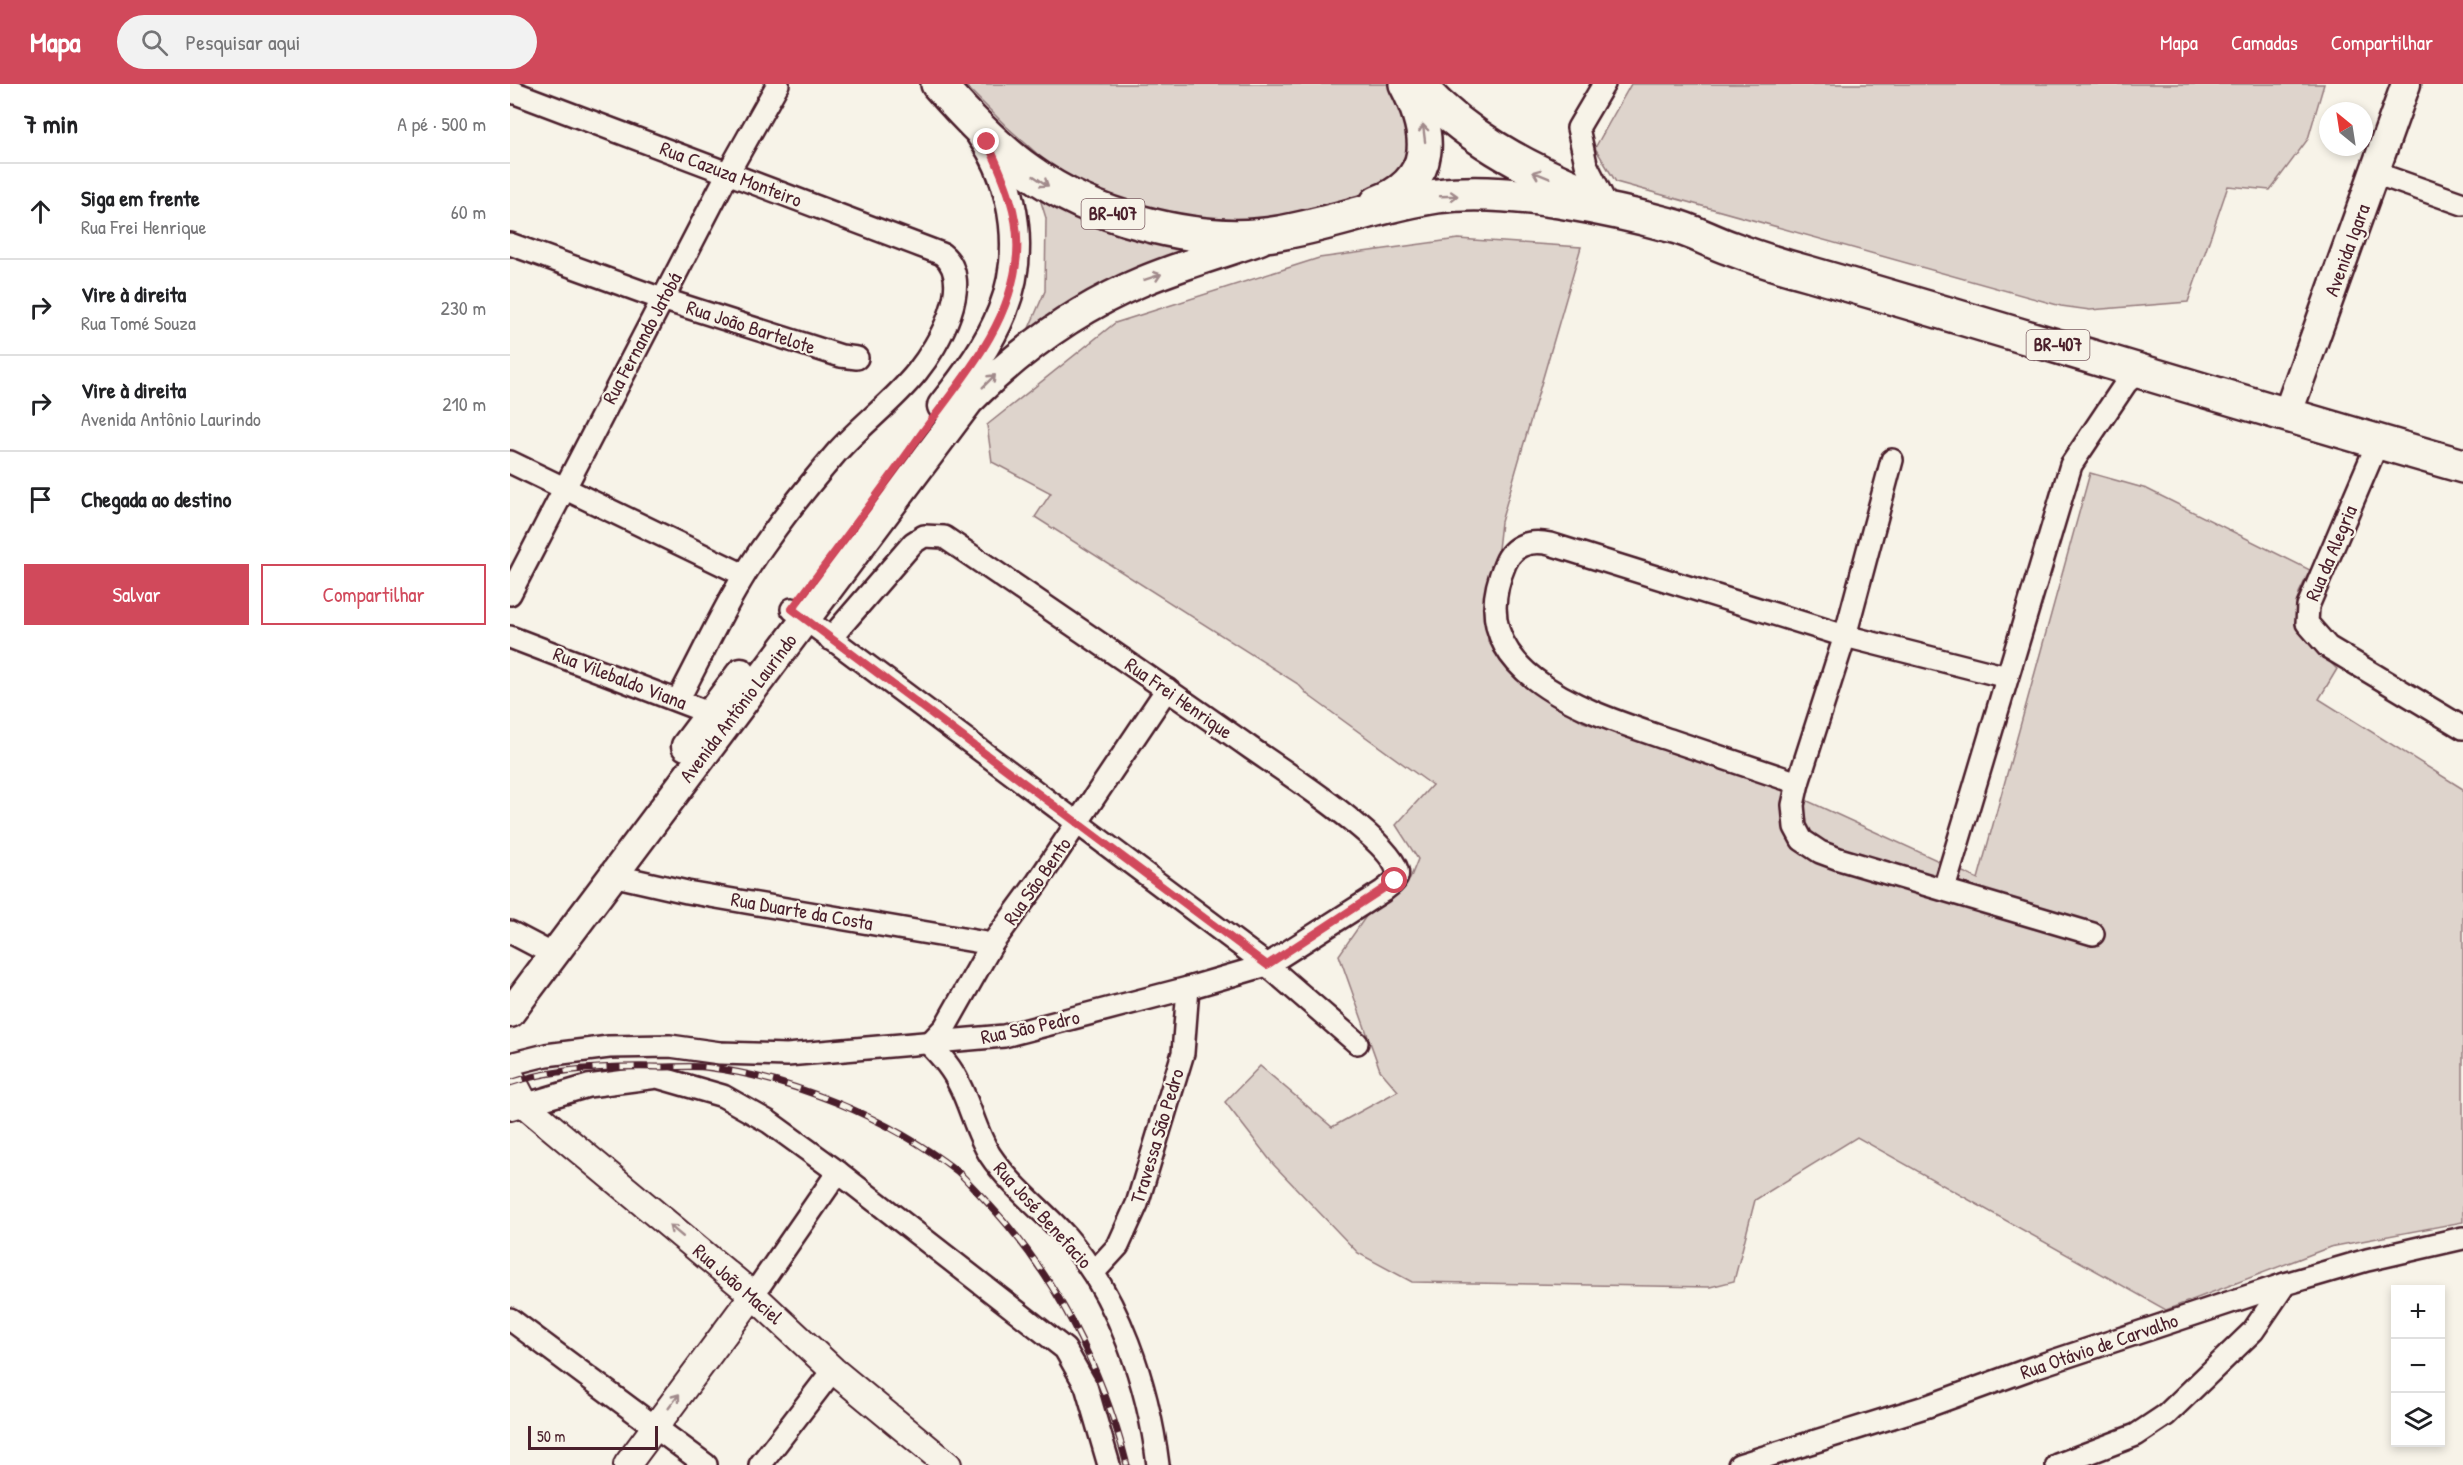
<!DOCTYPE html>
<html lang="pt">
<meta charset="utf-8">
<style>
:root{--surface:#fff;--page:#f2f2f2;--text:#202124;--muted:#757577;--line:#e0e0e0;--accent:#d1495b}
body{margin:0;font-family:"Patrick Hand",sans-serif;background:var(--page);color:var(--text)}
.controls{position:absolute;right:18px;bottom:18px;display:grid;overflow:hidden;border-radius:0px;box-shadow:0 3px 9px #0003}
.controls button{width:54px;height:54px;display:grid;place-items:center;padding:0;border:0;border-bottom:2px solid var(--line);background:var(--surface);color:var(--text);font:30px sans-serif}
.compass{position:absolute;left:1809px;top:18px;width:54px;height:54px;border-radius:50%;background:var(--surface);box-shadow:0 3px 9px #0003;rotate:330deg}
.scale{position:absolute;left:18px;bottom:15px;width:130px;box-sizing:border-box;padding-left:6px;border:3px solid #4a1f2b;border-top:0;font-size:16px;line-height:21px;white-space:nowrap;color:#4a1f2b;-webkit-text-stroke:4px #f7f3e8;paint-order:stroke}
.stop{position:absolute;width:18px;height:18px;margin:-14px;border:4px solid #d1495b;border-radius:50%;background:#fff}
.stop.end{background:#d1495b;border-color:#fff;box-shadow:0 2px 6px #0008}
.list{margin:0;padding:0;list-style:none}
h2{display:flex;justify-content:space-between;align-items:center;height:78px;margin:0;padding:0 24px;font-size:26px}
h2 small{font-size:20px;font-weight:400;color:var(--muted)}
.list li{display:grid;grid-template-columns:39px 1fr auto;gap:18px;align-items:center;box-sizing:border-box;height:96px;padding:0 24px;border-top:2px solid var(--line)}
.list b{display:block;font-size:22px;white-space:nowrap}
.list p{margin:0;font-size:20px;white-space:nowrap;color:var(--muted)}
.list em{font-size:20px;font-style:normal;color:var(--muted)}
.actions{display:flex;gap:12px;padding:18px 24px}
.actions a{flex:1;padding:14px 0;border:2px solid var(--accent);border-radius:0px;text-align:center;font-size:21px;color:var(--accent)}
.actions .main{background:var(--accent);color:#fff}
.icon{flex:none;width:33px;height:33px;fill:none;stroke:currentColor;stroke-width:2;stroke-linecap:round;stroke-linejoin:round}
.map{position:relative;flex:none;width:1953px;height:1381px;overflow:hidden}
header{display:flex;align-items:center;gap:36px;box-sizing:border-box;height:84px;padding:0 30px;background:var(--accent);color:#fff}
header strong{font-size:28px}
nav{display:flex;gap:33px;margin-inline-start:auto;font-size:21px}
.search{width:420px;height:54px;background:var(--page);display:flex;align-items:center;gap:15px;box-sizing:border-box;padding:0 21px;border-radius:33px;color:var(--muted);font-size:22px}
main{display:flex}
aside{flex:1;background:var(--surface)}
.map>svg:first-child{display:block}
.green{fill:#ded4cc;stroke:#947a7c;stroke-width:1.5}
.lines{fill:none;stroke-linecap:round;stroke-linejoin:round}
.minor-casing{stroke:#4a1f2b;stroke-width:26}
.tertiary-casing{stroke:#4a1f2b;stroke-width:30}
.secondary-casing{stroke:#4a1f2b;stroke-width:33}
.trunk-casing{stroke:#4a1f2b;stroke-width:38}
.minor{stroke:#f7f3e8;stroke-width:21}
.tertiary{stroke:#f7f3e8;stroke-width:26}
.secondary{stroke:#f7f3e8;stroke-width:28}
.trunk{stroke:#f7f3e8;stroke-width:33}
.rail-casing{stroke:#4a1f2b;stroke-width:7}
.rail{stroke:#f7f3e8;stroke-width:4.5;stroke-dasharray:14;stroke-linecap:butt}
.oneway{stroke:#a0898a}
.route{stroke:#d1495b;stroke-width:8}
.labels{text-anchor:middle;stroke-width:4.5;stroke-linejoin:round;paint-order:stroke}
.shield{fill:#f7f3e8;stroke:#7e5f64;stroke-width:1.5}
.shield-label{font-size:18px;font-weight:bold;fill:#4a1f2b}
.street-label{font-size:20px;fill:#4a1f2b;stroke:#f7f3e8}
</style>
<header>
<strong>Mapa</strong>
<div class="search"><svg class="icon" aria-label="search" viewBox="0 0 24 24"><circle cx="10" cy="10" r="6"/><path d="M15 15l6 6"/></svg>Pesquisar aqui</div>
<nav><a>Mapa</a><a>Camadas</a><a>Compartilhar</a></nav>
</header>
<main>
<aside>
<h2>7 min<small>A pé · 500 m</small></h2>
<ul class="list">
<li><svg class="icon" aria-label="ahead" viewBox="0 0 24 24"><path d="M12 20V5M6 11l6-6 6 6"/></svg><div><b>Siga em frente</b><p>Rua Frei Henrique</p></div><em>60 m</em></li>
<li><svg class="icon" aria-label="right" viewBox="0 0 24 24"><path d="M7 20v-9h11M14 6l5 5-5 5"/></svg><div><b>Vire à direita</b><p>Rua Tomé Souza</p></div><em>230 m</em></li>
<li><svg class="icon" aria-label="right" viewBox="0 0 24 24"><path d="M7 20v-9h11M14 6l5 5-5 5"/></svg><div><b>Vire à direita</b><p>Avenida Antônio Laurindo</p></div><em>210 m</em></li>
<li><svg class="icon" aria-label="arrive" viewBox="0 0 24 24"><path d="M6 21V4h12l-3 4 3 4H6"/></svg><div><b>Chegada ao destino</b></div></li>
</ul>
<div class="actions"><a class="main">Salvar</a><a>Compartilhar</a></div>
</aside>
<div class="map">
<svg width="1953" height="1381" viewBox="0 0 1953 1381">
<rect width="100%" height="100%" fill="#f7f3e8"/>
<filter id="ink" filterUnits="userSpaceOnUse"><feTurbulence type="fractalNoise" baseFrequency=".0167" numOctaves="2"/><feDisplacementMap in="SourceGraphic" scale="12" xChannelSelector="R" yChannelSelector="G"/><feConvolveMatrix kernelMatrix="1 2 1 2 8 2 1 2 1" color-interpolation-filters="sRGB"/></filter>
<g filter="url(#ink)">
<!-- green -->
<g class="green">
<path d="M454 0H888L901 26 900 81 844 118 801 132 678 140 599 117 542 83 497 43Z"/>
<path d="M1121 0H1814L1798 55 1760 106 1718 102 1678 218 1580 226 1551 222 1106 98 1085 64Z"/>
<path d="M526 102 696 167 516 251 535 207 536 134Z"/>
<path d="M948 155 1071 163 991 438 978 557 1003 591 1073 638 1265 702 1468 795 1580 389 1637 405 1800 486 1789 509 1787 545 1827 585 1809 615 1953 705V1138L1820 1163 1656 1226 1347 1053 1245 1116 1224 1197 1200 1203 902 1198 848 1169 763 1080 715 1018 750 982 822 1043 888 1007 870 986 829 871 859 828 900 795 908 775 886 741 922 701 798 611 788 600 525 433 541 409 482 378 477 341 605 239 809 174Z"/>
</g>
<g class="lines">
<!-- minor casing -->
<g class="minor-casing">
<g id="minor">
<path d="M0 7 432 170C466 197 428 262 407 288 383 318 352 340 327 368 303 396 280 424 259 454 222 504 197 562 168 616"/>
<path d="M1865 89 1953 120"/>
<path d="M1094 116 1076 80 1068 44 1094 0"/>
<path d="M0 160 152 215 331 272 347 274"/>
<path d="M1868 358 1798 522 1797 539 1818 563 1953 644"/>
<path d="M1382 376 1335 552 1288 699 1283 721 1285 743 1292 756 1310 768 1329 775 1583 850"/>
<path d="M0 378 234 491"/>
<path d="M0 510 218 89 268 0"/>
<path d="M282 525 757 881 847 959"/>
<path d="M0 553 212 634"/>
<path d="M1288 699C1246 685 1204 671 1163 657 1085 630 947 592 995 480 1003 460 1021 456 1040 460L1335 552 1497 593"/>
<path d="M102 791 177 808 482 860"/>
<path d="M1434 805 1561 381 1616 299 1629 287"/>
<path d="M0 848 42 870"/>
<path d="M0 980 36 971 99 963 160 962 210 969 277 971 494 952 678 904 757 881 873 807C880 801 890 796 887 786 878 754 772 686 742 665 640 593 537 523 434 453L414 452 403 459 320 555"/>
<path d="M0 1025 78 1002 147 993 213 1012 259 1038 328 1088 555 1265 576 1302 599 1381"/>
<path d="M584 1188 608 1162 627 1120 673 969 678 904"/>
<path d="M243 1211 328 1088"/>
<path d="M0 1235 196 1381"/>
<path d="M250 1381 323 1286"/>
<path d="M648 1381C638 1300 609 1213 555 1151 531 1125 500 1101 480 1071 466 1049 461 1023 449 1000 442 984 431 972 419 960L435 943 482 860 526 800 657 605"/>
<path d="M1229 1381 1418 1322 1525 1283 1775 1200 1857 1176 1953 1154"/>
<path d="M1547 1381 1626 1351 1656 1331 1743 1247 1775 1200"/>
</g>
</g>
<!-- tertiary casing -->
<g class="tertiary-casing">
<g id="tertiary">
<path d="M0 991 16 1022 243 1211 323 1286 438 1381"/>
<path d="M117 1381 243 1211"/>
</g>
</g>
<!-- secondary casing -->
<g class="secondary-casing">
<g id="secondary">
<path d="M432 322C483 258 519 202 500 117 495 94 485 70 471 51"/>
<path d="M1777 331 1896 0"/>
<path d="M176 662 231 589"/>
<path d="M0 929 459 317C508 268 568 224 633 197 671 181 711 170 750 156"/>
</g>
</g>
<!-- trunk casing -->
<g class="trunk-casing">
<g id="trunk">
<path d="M428 0C489 70 540 115 632 139 676 151 724 157 769 149 822 140 873 120 927 112 966 107 1010 111 1049 117 1085 123 1124 131 1160 141 1181 146 1200 157 1220 164 1246 174 1272 182 1298 189 1517 252 1734 320 1953 382"/>
<path d="M907 0C953 51 1014 84 1076 109"/>
<path d="M867 119C928 96 921 48 896 0"/>
</g>
</g>
<!-- minor -->
<use href="#minor" class="minor"/>
<!-- tertiary -->
<use href="#tertiary" class="tertiary"/>
<!-- secondary -->
<use href="#secondary" class="secondary"/>
<!-- trunk -->
<use href="#trunk" class="trunk"/>
<!-- rail casing -->
<g class="rail-casing">
<path id="rail" d="M0 999C46 984 100 982 148 983 163 983 179 982 194 983 280 993 379 1034 447 1087 457 1096 466 1107 475 1116 545 1189 592 1284 617 1381"/>
</g>
<!-- rail -->
<use href="#rail" class="rail"/>
</g>
<!-- one-way arrows -->
<defs><path id="oneway-shaft" d="M-6 0H5M1.5-3L5.5 0L1.5 3" fill="none" stroke-width="1.6" stroke-linecap="round" stroke-linejoin="round" transform="scale(1.5)"/></defs>
<g class="oneway">
<use href="#oneway-shaft" transform="translate(914 49) rotate(-97)"/>
<use href="#oneway-shaft" transform="translate(1031 91) rotate(-158)"/>
<use href="#oneway-shaft" transform="translate(531 97) rotate(34)"/>
<use href="#oneway-shaft" transform="translate(939 112) rotate(-2)"/>
<use href="#oneway-shaft" transform="translate(643 193) rotate(-19)"/>
<use href="#oneway-shaft" transform="translate(479 297) rotate(-45)"/>
<use href="#oneway-shaft" transform="translate(166 1147) rotate(-140)"/>
<use href="#oneway-shaft" transform="translate(164 1317) rotate(-53)"/>
</g>
</g>
<g class="lines" filter="url(#ink)">
<!-- route -->
<path class="route" d="M477 58C494 94 510 131 507 171 501 243 449 298 409 353 368 411 325 468 282 525L757 881 885 797"/>
</g>
<g class="labels">
<!-- shield labels -->
<g class="shield">
<rect x="571.5" y="115" width="63" height="30" rx="4.5"/>
<rect x="1516.5" y="246" width="63" height="30" rx="4.5"/>
</g>
<g class="shield-label">
<text x="603" y="136">BR-407</text>
<text x="1548" y="267">BR-407</text>
</g>
<!-- street labels -->
<g class="street-label">
<text transform="translate(221 90) rotate(21)" y="7">Rua Cazuza Monteiro</text>
<text transform="translate(1837 166) rotate(-70)" y="7">Avenida Igara</text>
<text transform="translate(241 243) rotate(18)" y="7">Rua João Bartelote</text>
<text transform="translate(132 254) rotate(-62)" y="7">Rua Fernando Jatobá</text>
<text transform="translate(1821 469) rotate(-67)" y="7">Rua da Alegria</text>
<text transform="translate(110 594) rotate(21)" y="7">Rua Vilebaldo Viana</text>
<text transform="translate(669 614) rotate(35)" y="7">Rua Frei Henrique</text>
<text transform="translate(228 624) rotate(-53)" y="7">Avenida Antônio Laurindo</text>
<text transform="translate(527 797) rotate(-55)" y="7">Rua São Bento</text>
<text transform="translate(292 827) rotate(10)" y="7">Rua Duarte da Costa</text>
<text transform="translate(520 943) rotate(-12)" y="7">Rua São Pedro</text>
<text transform="translate(647 1052) rotate(-73)" y="7">Travessa São Pedro</text>
<text transform="translate(533 1131) rotate(48)" y="7">Rua José Benefacio</text>
<text transform="translate(228 1200) rotate(41)" y="7">Rua João Maciel</text>
<text transform="translate(1589 1262) rotate(-19)" y="7">Rua Otávio de Carvalho</text>
</g>
</g>
</svg>
<div class="controls">
<button>+</button>
<button>−</button>
<button><svg class="icon" aria-label="layers" viewBox="0 0 24 24"><path d="M12 4l9 5-9 5-9-5zM3 14l9 5 9-5"/></svg></button>
</div>
<svg class="compass" viewBox="-18 -18 36 36"><path d="M0-13l5 13h-10z" fill="#e53935"/><path d="M0 13l5-13h-10z" fill="#757577"/></svg>
<div class="scale">50 m</div>
<div class="stop" style="left:885px;top:797px"></div>
<div class="stop end" style="left:477px;top:58px"></div>
</div>
</main>
